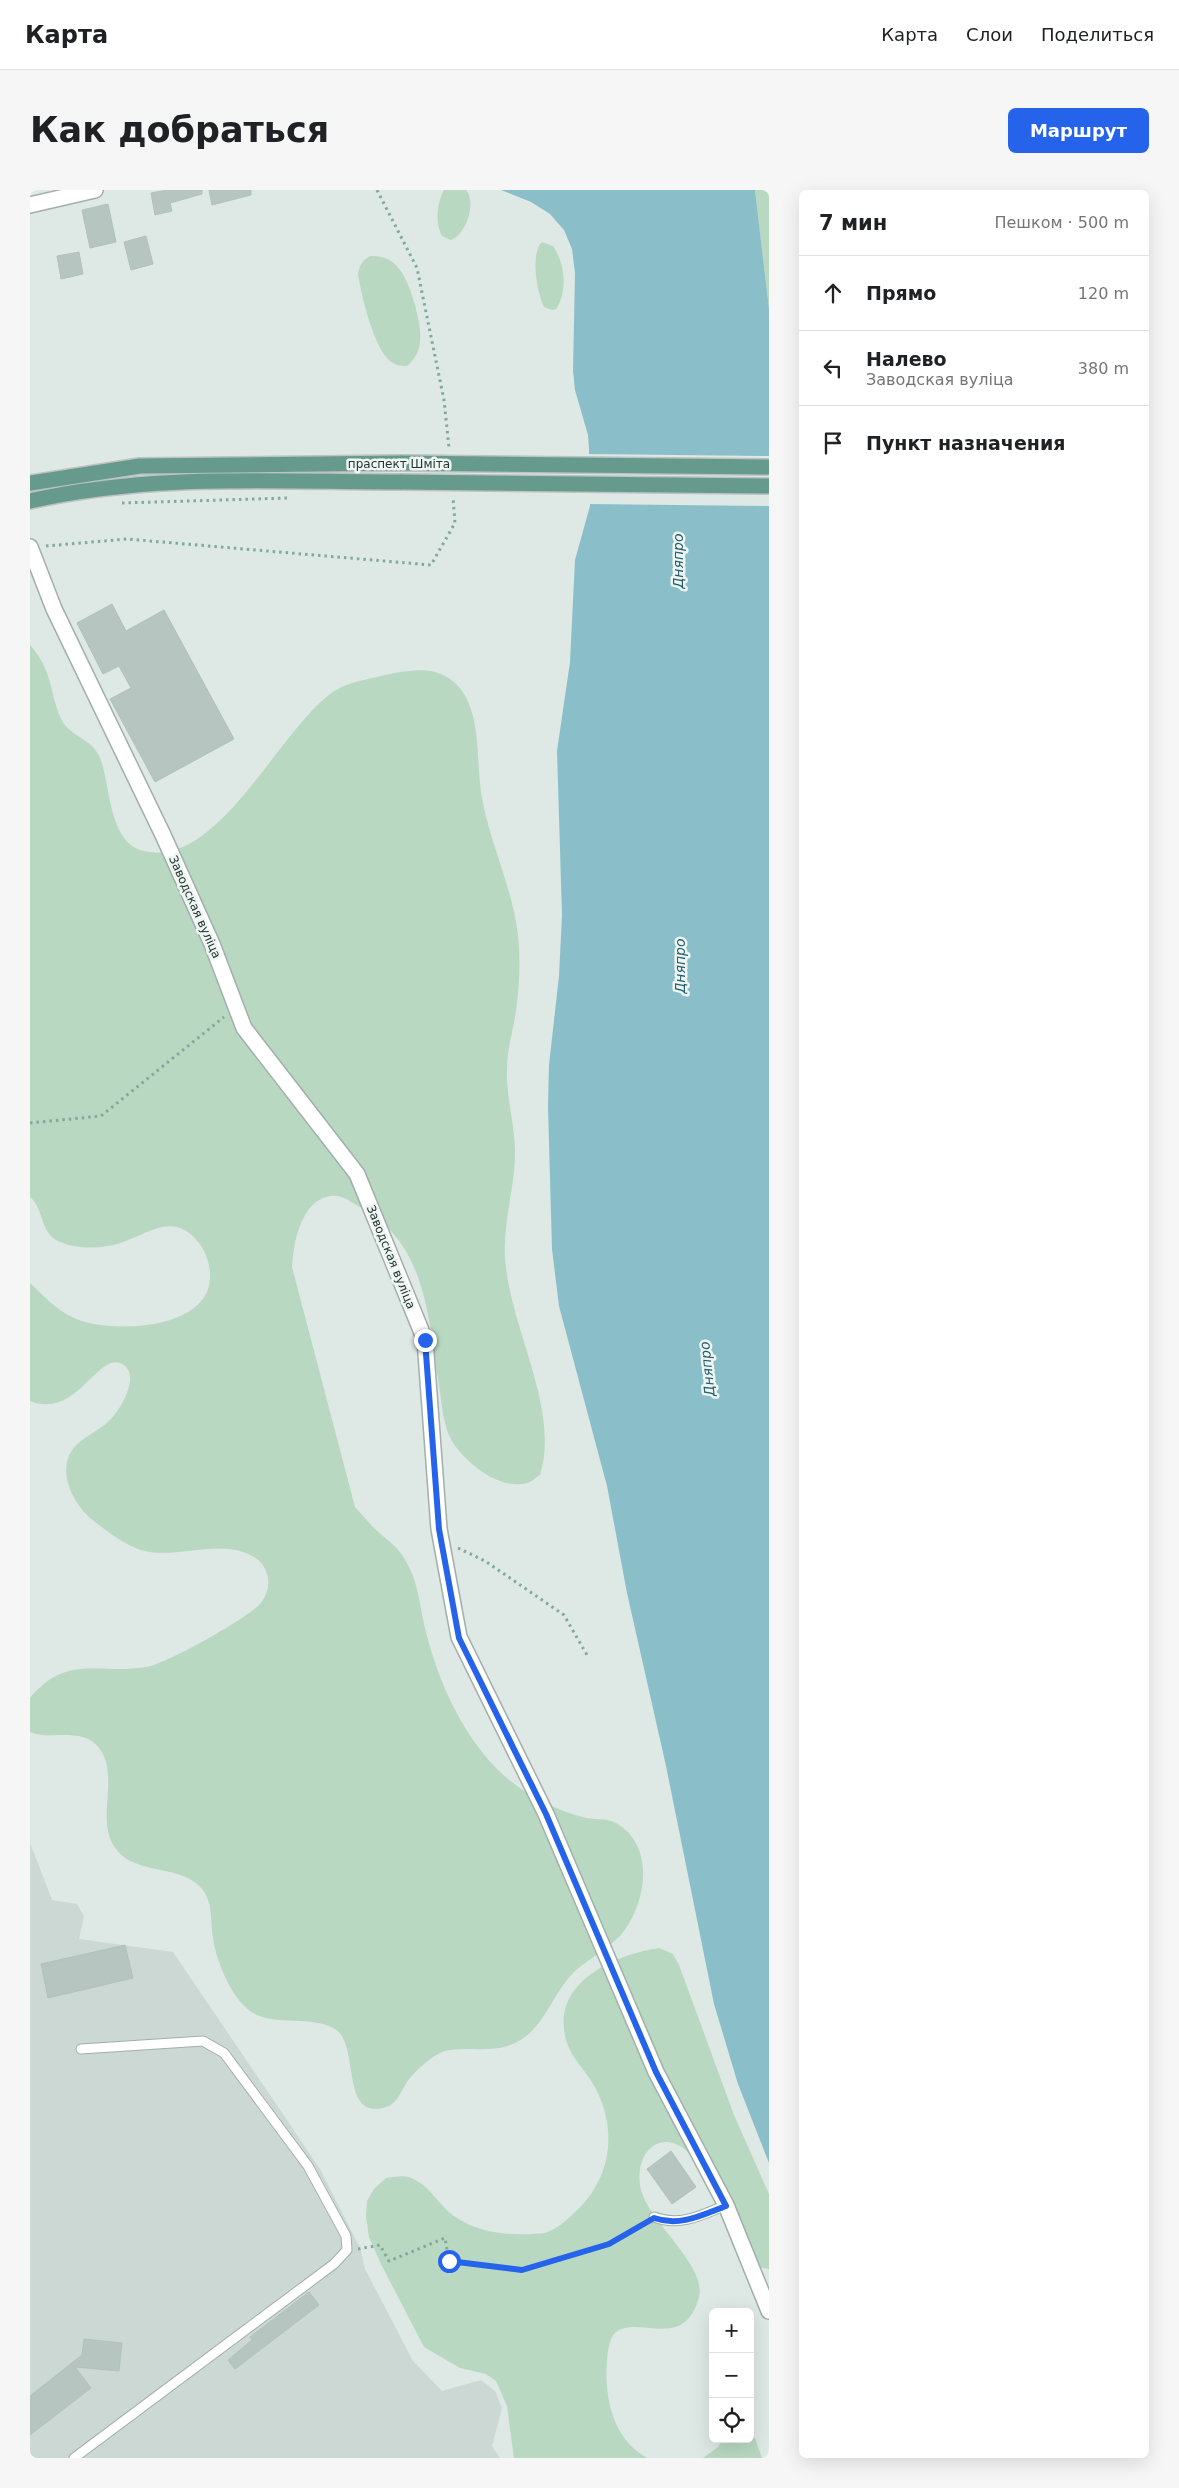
<!DOCTYPE html>
<html lang="ru">
<meta charset="utf-8">
<style>
:root{--surface:#fff;--page:#f6f6f6;--text:#202124;--muted:#757577;--line:#e0e0e0;--accent:#2563eb}
body{margin:0;font-family:"DejaVu Sans",sans-serif;background:var(--page);color:var(--text)}
.controls{position:absolute;right:15px;bottom:15px;display:grid;overflow:hidden;border-radius:8px;box-shadow:0 5px 20px #0002}
.controls button{width:45px;height:45px;display:grid;place-items:center;padding:0;border:0;border-bottom:1px solid var(--line);background:var(--surface);color:var(--text);font:25px sans-serif}
.stop{position:absolute;width:15px;height:15px;margin:-11px;border:4px solid #2563eb;border-radius:50%;background:#fff}
.stop.end{background:#2563eb;border-color:#fff;box-shadow:0 1px 5px #0008}
.list{margin:0;padding:0;list-style:none}
h2{display:flex;justify-content:space-between;align-items:center;height:65px;margin:0;padding:0 20px;font-size:21px}
h2 small{font-size:16px;font-weight:400;color:var(--muted)}
.list li{display:grid;grid-template-columns:32px 1fr auto;gap:15px;align-items:center;box-sizing:border-box;height:75px;padding:0 20px;border-top:1px solid var(--line)}
.list b{display:block;font-size:19px;white-space:nowrap}
.list p{margin:0;font-size:16px;white-space:nowrap;color:var(--muted)}
.list em{font-size:16px;font-style:normal;color:var(--muted)}
.icon{flex:none;width:28px;height:28px;fill:none;stroke:currentColor;stroke-width:2;stroke-linecap:round;stroke-linejoin:round}
.map{position:relative;flex:none;width:739px;height:2268px;overflow:hidden;border-radius:8px}
header{display:flex;align-items:center;gap:30px;box-sizing:border-box;height:70px;padding:0 25px;background:var(--surface);border-bottom:1px solid var(--line)}
header strong{font-size:24px}
nav{display:flex;gap:28px;margin-inline-start:auto;font-size:18px}
.intro{display:flex;align-items:center;justify-content:space-between;box-sizing:border-box;height:120px;padding:0 30px}
h1{margin:0;font-size:35px}
.button{padding:12px 22px;border-radius:8px;background:var(--accent);color:#fff;font-size:18px;font-weight:700}
main{display:flex;gap:30px;padding:0 30px}
aside{flex:1;background:var(--surface);border-radius:8px;box-shadow:0 5px 20px #0002}
.map>svg:first-child{display:block}
.built{fill:#ccd8d3}
.green{fill:#b8d8c1}
.water{fill:#8abfc9}
.pier{fill:#dee8e4}
.building{fill:#b7c5c0;stroke:#b1c1bb}
.lines{fill:none;stroke-linecap:round;stroke-linejoin:round}
.service-casing{stroke:#a2afab;stroke-width:11}
.minor-casing{stroke:#a2afab;stroke-width:18}
.primary-casing{stroke:#bcc3c1;stroke-width:18}
.path{stroke:#81a99d;stroke-width:3;stroke-dasharray:2.5 4;stroke-linecap:butt}
.service{stroke:#fff;stroke-width:9}
.minor{stroke:#fff;stroke-width:15}
.primary{stroke:#669a8d;stroke-width:15}
.primary-bridge-casing{stroke:#bcc3c1;stroke-width:18;stroke-linecap:butt}
.primary-bridge{stroke:#669a8d;stroke-width:15}
.route{stroke:#2563eb;stroke-width:6}
.labels{text-anchor:middle;stroke-width:5;stroke-linejoin:round;paint-order:stroke}
.street-label{font-size:12px;fill:#213631;stroke:#eef5f2}
.water-label{font-size:14px;font-style:italic;fill:#215f6c;stroke:#eef5f2}
</style>
<header>
<strong>Карта</strong>
<nav><a>Карта</a><a>Слои</a><a>Поделиться</a></nav>
</header>
<div class="intro"><h1>Как добраться</h1><a class="button">Маршрут</a></div>
<main>
<div class="map">
<svg width="739" height="2268" viewBox="0 0 739 2268">
<rect width="100%" height="100%" fill="#dee8e4"/>
<!-- built -->
<path class="built" d="M0 1653 22 1710 47 1714 54 1726 49 1749 143 1762 290 1979 330 2058 335 2079 383 2171 412 2201 451 2190 465 2201 472 2218 462 2256 470 2268H0Z"/>
<!-- green -->
<g class="green">
<path d="M414 0H436C447 12 436 45 421 50L412 46C405 34 407 12 414 0Z"/>
<path d="M725 0H739V119Z"/>
<path d="M512 52 523 56C535 73 538 101 526 119L522 120 514 117C507 104 500 63 512 52Z"/>
<path d="M341 66C370 65 378 92 385 115 390 136 397 160 377 176 371 176 364 175 359 170 344 157 331 105 328 84 330 75 332 70 341 66Z"/>
<path d="M0 455C8 464 14 474 18 486 23 501 25 520 34 534 45 548 63 550 70 568 81 595 78 653 114 661 189 680 252 533 306 500 319 492 339 489 355 485 370 482 390 478 405 482 455 497 445 562 451 602 459 655 486 702 489 757 490 778 489 800 486 821 483 841 477 859 477 879 476 905 484 932 485 958 486 994 473 1030 475 1066 478 1135 531 1219 510 1285 506 1287 502 1292 497 1293 470 1300 438 1275 424 1254 413 1238 412 1214 409 1195 400 1141 398 1076 356 1036 346 1026 331 1018 318 1010 305 1001 288 1007 279 1019 266 1038 264 1055 262 1077L325 1317C332 1324 338 1332 345 1339 361 1354 369 1356 379 1377 388 1395 390 1415 394 1434 406 1486 429 1540 467 1579 490 1602 525 1621 557 1628 567 1630 577 1628 586 1633 624 1655 617 1707 596 1738 584 1756 561 1767 545 1781 520 1805 514 1845 477 1856 457 1863 427 1855 410 1863 399 1868 384 1882 377 1892 370 1903 367 1915 353 1918 310 1928 330 1854 305 1839 281 1825 249 1836 225 1824 203 1813 186 1771 183 1748 180 1728 184 1708 167 1694 145 1675 104 1684 86 1659 64 1630 91 1586 69 1558 52 1536 21 1551 0 1542V1508C37 1463 69 1485 116 1477 136 1474 216 1429 230 1414 233 1411 236 1405 237 1401 241 1391 236 1375 227 1369 193 1345 146 1371 111 1360 93 1354 78 1342 64 1331 44 1316 26 1282 43 1259 52 1247 69 1241 80 1230 91 1219 113 1182 90 1173 67 1164 46 1229 0 1211V1093C14 1106 26 1120 44 1128 79 1144 178 1141 180 1088 181 1077 176 1062 169 1053 143 1019 116 1046 87 1054 70 1059 47 1059 30 1052 9 1043 15 1020 0 1007Z"/>
<path d="M629 1758 643 1764 649 1775 704 1925 739 2004V2079L727 2077 662 1966C633 1934 602 1962 611 2000 619 2032 677 2076 669 2107 654 2164 605 2122 584 2144 579 2150 578 2161 577 2169 574 2206 582 2249 617 2268H484L477 2216 466 2191 456 2184 430 2178 394 2157 352 2076 339 2047 336 2026 337 2011 344 1999 356 1988C362 1987 372 1985 378 1987 399 1993 408 2015 424 2026 448 2043 475 2045 503 2044 508 2043 514 2044 518 2042 526 2039 537 2030 543 2024 582 1990 589 1938 563 1894 555 1880 542 1868 537 1853 518 1794 583 1765 629 1758Z"/>
<path d="M720 2242 725 2248 732 2268H673L688 2257 693 2249H720Z"/>
</g>
<!-- water -->
<path class="water" d="M471 0H725L739 119V1973L708 1894 684 1814 636 1576 597 1403 577 1296 529 1116 522 1059 518 917 519 875 529 786 532 725 527 561 540 472 545 370 560 316 559 259 558 245 545 200 543 181 545 83 542 59 534 40 520 24 501 12Z"/>
<!-- pier -->
<path class="pier" d="M556 264 739 266V316L557 314Z"/>
<!-- building -->
<g class="building">
<path d="M137 0H172V4L140 13 142 21 125 25 121 3Z"/>
<path d="M179 0H221V5L182 15Z"/>
<path d="M78 14 86 52 60 58 52 20Z"/>
<path d="M116 46 123 74 101 80 94 52Z"/>
<path d="M49 62 53 84 31 89 27 66Z"/>
<path d="M82 414 96 441 134 420 204 549 125 592 80 509 101 498 89 476 73 484 47 433Z"/>
<path d="M95 1755 103 1788 18 1808 11 1774Z"/>
<path d="M641 1961 666 1997 642 2014 617 1979Z"/>
<path d="M279 2102 289 2115 205 2179 198 2170 222 2150 220 2147Z"/>
<path d="M54 2149 92 2153 89 2181 45 2177 61 2198 0 2245V2206L52 2165Z"/>
</g>
<g class="lines">
<!-- service casing -->
<g class="service-casing">
<g id="service">
<path d="M624 2027C650 2037 672 2025 696 2015"/>
<path d="M44 2268 304 2074 317 2060 316 2046 278 1976 194 1863 173 1851 51 1859"/>
</g>
</g>
<!-- minor casing -->
<g class="minor-casing">
<g id="minor">
<path d="M0 15 65 0"/>
<path d="M0 357 24 419 133 645 182 754 214 838 327 984 395 1150 409 1339 429 1447 516 1624 626 1882 696 2015 739 2121"/>
</g>
</g>
<!-- primary casing -->
<g class="primary-casing">
<g id="primary">
<path d="M0 293 110 276 372 273"/>
<path d="M0 311C121 283 248 292 372 292"/>
</g>
</g>
<!-- path -->
<g class="path">
<path d="M347 0 387 78 414 210 419 258"/>
<path d="M92 313 258 308"/>
<path d="M16 356 97 349 401 375 425 333 423 307"/>
<path d="M0 933 71 926 194 827"/>
<path d="M428 1358 455 1371 534 1425 557 1465"/>
<path d="M328 2059 350 2055 359 2071 415 2048 419 2071 491 2080 579 2054 615 2033"/>
</g>
<!-- service -->
<use href="#service" class="service"/>
<!-- minor -->
<use href="#minor" class="minor"/>
<!-- primary -->
<use href="#primary" class="primary"/>
<!-- primary-bridge casing -->
<g class="primary-bridge-casing">
<g id="primary-bridge">
<path d="M372 273 739 277"/>
<path d="M372 292 739 296"/>
</g>
</g>
<!-- primary-bridge -->
<use href="#primary-bridge" class="primary-bridge"/>
</g>
<g class="lines">
<!-- route -->
<path class="route" d="M395 1150 409 1339 429 1448 516 1624 626 1882 696 2016C672 2025 650 2037 624 2028L579 2054 492 2080 419 2071"/>
</g>
<g class="labels">
<!-- street labels -->
<g class="street-label">
<text x="369" y="278">праспект Шміта</text>
<text transform="translate(165 717) rotate(66)" y="4">Заводская вуліца</text>
<text transform="translate(361 1067) rotate(68)" y="4">Заводская вуліца</text>
</g>
<!-- water labels -->
<g class="water-label">
<text transform="translate(648 371) rotate(-90)" y="5">Дняпро</text>
<text transform="translate(650 776) rotate(-90)" y="5">Дняпро</text>
<text transform="translate(677 1179) rotate(-96)" y="5">Дняпро</text>
</g>
</g>
</svg>
<div class="controls">
<button>+</button>
<button>−</button>
<button><svg class="icon" aria-label="locate" viewBox="0 0 24 24"><circle cx="12" cy="12" r="6"/><path d="M12 2v4M12 18v4M2 12h4M18 12h4"/></svg></button>
</div>
<div class="stop" style="left:419px;top:2071px"></div>
<div class="stop end" style="left:395px;top:1150px"></div>
</div>
<aside>
<h2>7 мин<small>Пешком · 500 m</small></h2>
<ul class="list">
<li><svg class="icon" aria-label="ahead" viewBox="0 0 24 24"><path d="M12 20V5M6 11l6-6 6 6"/></svg><div><b>Прямо</b></div><em>120 m</em></li>
<li><svg class="icon" aria-label="left" viewBox="0 0 24 24"><path d="M17 20v-9H6M10 6l-5 5 5 5"/></svg><div><b>Налево</b><p>Заводская вуліца</p></div><em>380 m</em></li>
<li><svg class="icon" aria-label="arrive" viewBox="0 0 24 24"><path d="M6 21V4h12l-3 4 3 4H6"/></svg><div><b>Пункт назначения</b></div></li>
</ul>
</aside>
</main>
